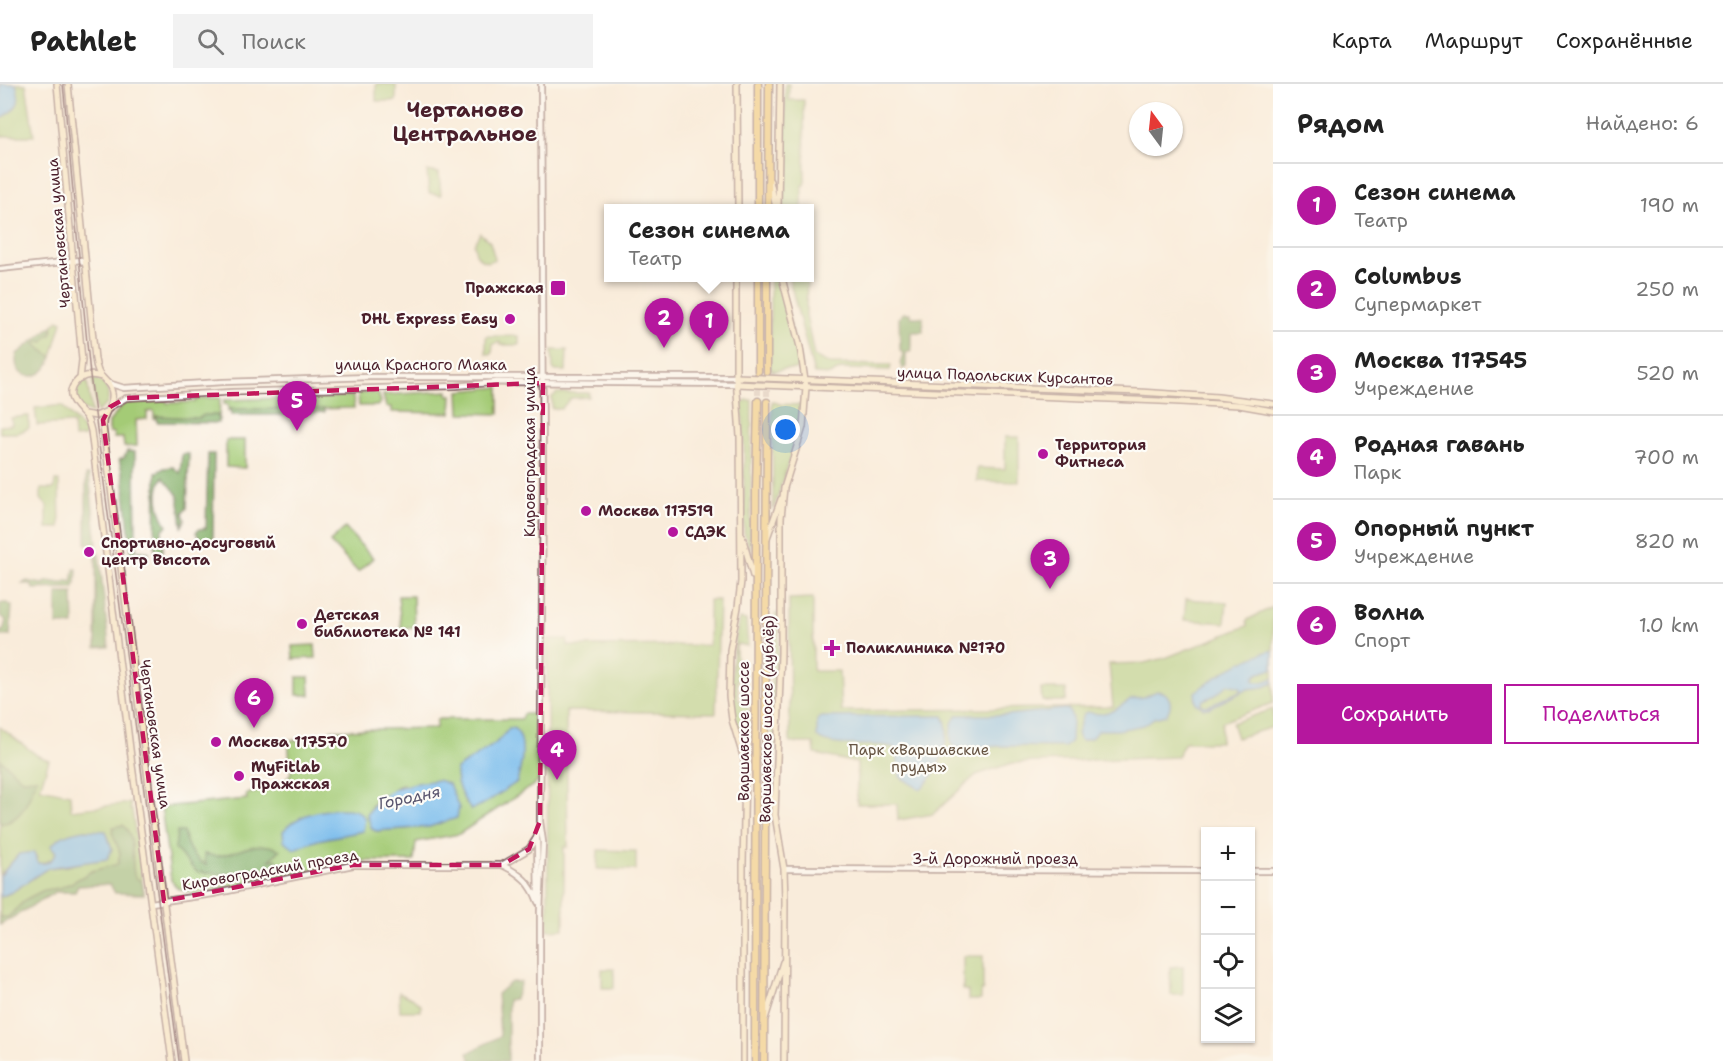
<!DOCTYPE html>
<html lang="ru">
<meta charset="utf-8">
<style>
:root{--surface:#fff;--page:#f2f2f2;--text:#222;--muted:#767676;--line:#e0e0e0;--accent:#b5179e}
body{margin:0;font-family:"Shantell Sans",sans-serif;background:var(--page);color:var(--text)}
.controls{position:absolute;right:18px;bottom:18px;display:grid;overflow:hidden;border-radius:0px;box-shadow:0 2px 4px #0004}
.controls button{width:54px;height:54px;display:grid;place-items:center;padding:0;border:0;border-bottom:2px solid var(--line);background:var(--surface);color:var(--text);font:30px sans-serif}
.compass{position:absolute;left:1129px;top:18px;width:54px;height:54px;border-radius:50%;background:var(--surface);box-shadow:0 2px 4px #0004;rotate:345deg}
.you{position:absolute;left:786px;top:346px;width:21px;height:21px;margin:-15px;border:4px solid #fff;border-radius:50%;background:#1a73e8;box-shadow:0 0 0 9px #1a73e833}
.badge{display:grid;place-items:center;width:39px;height:39px;border-radius:50%;background:var(--accent);color:#fff;font-size:20px;font-weight:700}
.pin{position:absolute;translate:-50% -50px;filter:drop-shadow(0 2px 3px #0008)}
.pin::after{content:'';position:absolute;top:32px;width:21px;height:18px;background:inherit;clip-path:polygon(0 0,100% 0,50% 100%)}
.popup{position:absolute;left:604px;top:120px;width:210px;height:78px;box-sizing:border-box;display:grid;place-content:center;border-radius:0px;background:var(--surface);filter:drop-shadow(0 2px 4px #0005);font-size:20px;white-space:nowrap;color:var(--muted)}
.popup b{font-size:22px;color:var(--text)}
.popup::after{content:'';position:absolute;left:50%;top:100%;margin-left:-12px;border:12px solid transparent;border-top-color:var(--surface)}
.list{margin:0;padding:0;list-style:none}
h2{display:flex;justify-content:space-between;align-items:center;height:78px;margin:0;padding:0 24px;font-size:26px}
h2 small{font-size:20px;font-weight:400;color:var(--muted)}
.list li{display:grid;grid-template-columns:39px 1fr auto;gap:18px;align-items:center;box-sizing:border-box;height:84px;padding:0 24px;border-top:2px solid var(--line)}
.list b{display:block;font-size:22px;white-space:nowrap}
.list p{margin:0;font-size:20px;white-space:nowrap;color:var(--muted)}
.list em{font-size:20px;font-style:normal;color:var(--muted)}
.actions{display:flex;gap:12px;padding:18px 24px}
.actions a{flex:1;padding:14px 0;border:2px solid var(--accent);border-radius:0px;text-align:center;font-size:21px;color:var(--accent)}
.actions .main{background:var(--accent);color:#fff}
.icon{flex:none;width:33px;height:33px;fill:none;stroke:currentColor;stroke-width:2;stroke-linecap:round;stroke-linejoin:round}
.map{position:relative;flex:none;width:1273px;height:977px;overflow:hidden}
header{display:flex;align-items:center;gap:36px;box-sizing:border-box;height:84px;padding:0 30px;background:var(--surface);border-bottom:2px solid var(--line)}
header strong{font-size:28px}
nav{display:flex;gap:33px;margin-inline-start:auto;font-size:21px}
.search{width:420px;height:54px;background:var(--page);display:flex;align-items:center;gap:15px;box-sizing:border-box;padding:0 21px;border-radius:0px;color:var(--muted);font-size:22px}
main{display:flex}
aside{flex:1;background:var(--surface)}
.map>svg:first-child{display:block}
.green{fill:#a4cb76;stroke:#777550;stroke-width:1.5;fill-rule:evenodd}
.forest{fill:#83af67;stroke:#666749;stroke-width:1.5}
.water{fill:#74b9eb;stroke:#5f6c8b;stroke-width:1.5;fill-rule:evenodd}
.lines{fill:none;stroke-linecap:round;stroke-linejoin:round}
.primary-tunnel{stroke:#d6c3b8;stroke-width:6;stroke-dasharray:6 3;stroke-linecap:butt}
.tertiary-casing{stroke:#876769;stroke-width:8}
.secondary-casing{stroke:#876769;stroke-width:8}
.primary-casing{stroke:#876769;stroke-width:9}
.tertiary{stroke:#fff;stroke-width:4.5}
.secondary{stroke:#f9e7c3;stroke-width:5}
.primary{stroke:#efc469;stroke-width:6}
.tram{stroke:#4a1f2b;stroke-width:1.5}
.marked{fill:none;stroke:#c2185b;stroke-width:4.5;stroke-dasharray:12 8;stroke-linejoin:round}
.poi-dot{fill:#b5179e;stroke:#fdfcf7;stroke-width:2}
.labels{text-anchor:middle;stroke-width:4.5;stroke-linejoin:round;paint-order:stroke}
.street-label{font-size:15px;fill:#4a1f2b;stroke:#fdfcf7}
.poi-label{font-size:15px;font-weight:bold;fill:#4a1f2b;stroke:#fdfcf7;text-anchor:start}
.park-label{font-size:15px;fill:#655342;stroke:#fdfcf7}
.water-label{font-size:16px;font-style:italic;fill:#59556e;stroke:#fdfcf7}
.district-label{font-size:21px;font-weight:bold;fill:#4a1f2b;stroke:#fdfcf7}
</style>
<header>
<strong>Pathlet</strong>
<div class="search"><svg class="icon" aria-label="search" viewBox="0 0 24 24"><circle cx="10" cy="10" r="6"/><path d="M15 15l6 6"/></svg>Поиск</div>
<nav><a>Карта</a><a>Маршрут</a><a>Сохранённые</a></nav>
</header>
<main>
<div class="map">
<svg width="1273" height="977" viewBox="0 0 1273 977">
<rect width="100%" height="100%" fill="#fdfcf7"/>
<filter id="ink" filterUnits="userSpaceOnUse"><feTurbulence type="fractalNoise" baseFrequency=".0167" numOctaves="2"/><feDisplacementMap in="SourceGraphic" scale="12" xChannelSelector="R" yChannelSelector="G"/><feConvolveMatrix kernelMatrix="1 2 1 2 8 2 1 2 1" color-interpolation-filters="sRGB"/></filter>
<filter id="wash" filterUnits="userSpaceOnUse"><feTurbulence type="fractalNoise" baseFrequency=".008" numOctaves="4" result="noise"/><feDisplacementMap in="SourceGraphic" scale="24" xChannelSelector="R" yChannelSelector="G"/><feGaussianBlur stdDeviation="1.35" result="paint"/><feColorMatrix in="noise" values="0 0 0 0 0 0 0 0 0 0 0 0 0 0 0 0 0 1.4 0 .05"/><feComposite in="paint" operator="in"/></filter>
<g filter="url(#wash)">
<rect width="100%" height="100%" fill="#f9ecdb"/>
<!-- green -->
<g class="green">
<path d="M0 0H26L34 52H0Z"/>
<rect x="376" y="0" width="20" height="17"/>
<path d="M785 0H789V16H804L805 98V101H802V124H784Z"/>
<path d="M427 87 439 89 441 111 429 109Z"/>
<path d="M480 149 490 158 495 175 488 178 481 176 476 170 474 160Z"/>
<path d="M770 194H778L802 285H784L771 288 774 286 770 285Z"/>
<path d="M789 194H807L806 231 814 272 830 280 891 281 890 286 841 285 830 291 814 290Z"/>
<path d="M58 236 62 238 52 273 34 260 53 248 52 242Z"/>
<path d="M486 252H519V261H500V258L493 260 492 270H486Z"/>
<path d="M552 266H567L566 287H556L553 285Z"/>
<path d="M92 294C105 297 111 308 107 320L97 328Z"/>
<path d="M87 295 92 329 79 324 74 313 76 302Z"/>
<path d="M499 303V330L460 329 459 307Z"/>
<path d="M448 307V311H452L451 329 392 328V323H386L383 311Z"/>
<path d="M358 309H378L381 318 377 322H359Z"/>
<path d="M557 309H589V313L571 314 561 325H552V313Z"/>
<path d="M353 312 354 324 228 327V321L224 320V316Z"/>
<path d="M203 314H220L219 336 154 335V327L147 328V335L136 336 137 362 124 363 123 354H114V349H109V338L124 319 166 316 167 319 195 318V316Z"/>
<path d="M747 316H752L750 469 744 448V361L742 319Z"/>
<path d="M772 317 780 320 802 321 799 344 773 428Z"/>
<path d="M56 322H62L85 347V353L74 354 73 339 37 341 35 324Z"/>
<path d="M27 332H29V344L18 349H0V342L12 341 11 334Z"/>
<path d="M1005 353H1019V398L977 397V384L1005 385Z"/>
<path d="M226 356H245V384L226 383Z"/>
<path d="M55 397H59L60 444H47V422L41 415V405H54Z"/>
<path d="M345 444 373 474 358 488 330 458Z"/>
<path d="M398 512H413L414 543 401 544Z"/>
<path d="M813 514V587H839L841 627 1113 623 1109 580 1144 579 1165 574 1247 542V536L1273 523V619L1222 638 1220 658H1185L1177 673 1012 679 976 691 933 730 898 736 897 720H857V679L815 670 814 659H790L789 515Z"/>
<path d="M1186 515 1227 518 1225 539 1184 536Z"/>
<path d="M709 516H719L716 629 566 627 568 763H564V845L548 846 547 555H567L568 562 709 561Z"/>
<path d="M779 529 777 632 772 704 771 696V594L773 581 774 580 775 530Z"/>
<path d="M739 535 746 536 748 562 737 560 736 565 738 615 749 625V661L744 663C741 652 737 641 734 630 728 599 733 565 739 535Z"/>
<path d="M315 561 316 574 293 575 292 562Z"/>
<path d="M297 593H309L310 611H297Z"/>
<path d="M1041 605H1066V617H1042Z"/>
<path d="M1273 625V643L1237 654 1232 639Z"/>
<path d="M523 630H537L538 698 459 750 416 758 414 777H353L195 810 177 804 171 796 161 723 247 715 246 710 279 703 291 689 288 656 331 655V646L436 644 437 635H521ZM509 645 517 698 466 720 458 700 459 683 495 660ZM402 700 456 734 429 743 376 747 372 745 367 731 373 719 378 715Z"/>
<path d="M0 643 38 672 49 676 40 704 70 710 71 726 130 719V726H132L144 810 115 809 110 800 78 802 75 808H55L0 841V813L12 808 48 784 69 782 112 765 106 747C85 746 67 745 51 762L56 768 54 774 41 780 37 779V772L19 770 0 791V798Z"/>
<path d="M598 766 636 767V786L597 785Z"/>
<path d="M963 872H983V906L981 907V916H968V907L963 906Z"/>
<path d="M1183 882V911H1171L1170 883Z"/>
<rect x="602" y="885" width="12" height="19"/>
<path d="M399 908 413 915 421 921V927H400Z"/>
</g>
<!-- forest -->
<g class="forest">
<path d="M903 229H910L911 233H923V248H911V266L906 269V283L902 285 900 279 903 270 900 266 899 234Z"/>
<path d="M52 242 51 251 47 252 44 258 37 257 35 260 52 273C44 300 10 298 17 270Z"/>
<path d="M231 325H324V328L307 329 303 331H231Z"/>
<path d="M204 331H218V339L157 338 156 332 199 334Z"/>
<path d="M127 367 135 368 136 467 149 468 147 473 132 475 123 391 119 376 124 374Z"/>
<path d="M182 370H189L187 424 183 429 185 436 182 442 178 411 163 393C154 408 158 427 167 441L162 447 163 468 155 467 156 389 164 384 173 383 180 389Z"/>
<path d="M208 370H214L213 457 200 456 196 448 200 445 206 444Z"/>
<path d="M86 391H89L97 460H86Z"/>
<path d="M96 469H99L109 563 96 564Z"/>
<path d="M74 485H77L76 500 74 501V504L33 505 31 500H21L27 497 43 500 48 497 62 499 68 496 72 498Z"/>
<path d="M57 509H73L74 541H57Z"/>
<path d="M0 519H7L12 522 10 552H0V547H3L6 536 0 532Z"/>
<path d="M0 675 22 695 37 694C30 712 23 738 0 740Z"/>
<path d="M123 741C138 755 129 775 135 793L142 798 144 810 115 809 110 800 78 802 75 808H55L0 841V833H8L26 815 44 806 59 804 73 798 92 787 118 780 120 769 112 748 113 743Z"/>
<path d="M177 748H183C187 763 192 774 206 781L204 770C208 771 214 772 218 772 239 769 259 754 280 766L270 776 276 775 279 781 257 788 222 790 197 788 175 765Z"/>
<path d="M511 898H521L515 915 508 916V977H471L468 969 500 952 497 910Z"/>
</g>
<!-- water -->
<g class="water">
<path d="M0 0H16C22 20 18 22 3 34H0Z"/>
<path d="M1273 566V585L1257 590 1253 595 1256 598H1263L1273 594V599L1264 603 1248 605 1209 624H1203L1196 619 1195 608C1218 591 1243 574 1273 566ZM1228 600 1240 603 1242 606 1208 622 1201 621 1203 616 1216 611Z"/>
<path d="M1157 607 1165 609C1172 616 1172 623 1166 631L1154 634 1144 641 1118 646H1099L1091 654 1082 657 1079 655 1077 649C1081 642 1079 634 1086 628L1099 630 1113 627 1131 615 1144 613Z"/>
<path d="M1065 625 1069 626 1072 634 1071 657 1065 663 1004 662 955 664 951 660C950 651 950 638 957 631H1008Z"/>
<path d="M943 632C954 651 938 693 920 705L900 693 897 669 893 663C874 657 833 666 817 653V636L821 633Z"/>
<path d="M513 644C528 653 521 684 517 698L487 718 471 726C463 715 455 699 456 685L495 660 509 645Z"/>
<path d="M438 696 449 700 459 724 457 734 429 743 376 747 372 745 367 731C383 702 407 700 438 696Z"/>
<path d="M336 725C350 725 359 724 365 735L363 747 318 756 294 765 284 757 283 747C297 731 316 727 336 725Z"/>
<path d="M85 746 106 747 112 765 107 775 48 784 12 808 0 813V792L19 770 34 768 38 779C46 781 54 776 56 768L51 762C61 751 70 748 85 746Z"/>
</g>
</g>
<g filter="url(#ink)">
<g class="lines">
<!-- primary-tunnel -->
<g class="primary-tunnel">
<path d="M758 296V317"/>
<path d="M767 297V318"/>
</g>
<!-- tertiary casing -->
<g class="tertiary-casing">
<g id="tertiary">
<path d="M0 185 81 176 85 180"/>
<path d="M108 299 124 304 223 298 369 293H736"/>
<path d="M110 323 126 314 233 308 456 302 497 298 736 300"/>
<path d="M502 781 529 765 537 753"/>
<path d="M784 785 1206 787"/>
<path d="M1250 787H1273"/>
<path d="M538 815 537 753 539 743"/>
<path d="M151 819 213 810 353 781H502C521 790 531 799 538 818"/>
<path d="M540 977V827L543 758 540 737 543 403 541 0"/>
</g>
</g>
<!-- secondary casing -->
<g class="secondary-casing">
<g id="secondary">
<path d="M57 0 82 276 80 295"/>
<path d="M68 0 95 275C96 281 97 289 102 293 107 299 111 301 112 309 114 322 102 329 103 342L184 977"/>
<path d="M737 0 738 124"/>
<path d="M770 97 776 124"/>
<path d="M778 124 780 0"/>
<path d="M736 194V293L740 353 741 497 738 523 730 566 729 612 732 636 744 675 745 686 743 781V977"/>
<path d="M782 194 800 263 806 303 803 343 784 404 781 434V569L775 731 784 785 785 817 784 977"/>
<path d="M101 293C93 290 86 290 78 296 61 312 78 323 86 333 89 338 90 342 91 347L132 681 172 977"/>
<path d="M736 293 1139 308 1218 313 1273 320"/>
<path d="M736 300 1160 317 1239 321 1273 327"/>
<path d="M84 330 96 332 105 328"/>
<path d="M742 452 753 492"/>
<path d="M767 454 781 415"/>
<path d="M767 694 773 720"/>
<path d="M765 935 783 878"/>
</g>
</g>
<!-- primary casing -->
<g class="primary-casing">
<g id="primary">
<path d="M758 124V0"/>
<path d="M768 124 769 0"/>
<path d="M758 194V287"/>
<path d="M767 288V194"/>
<path d="M755 977 756 404 758 317"/>
<path d="M764 977 767 318"/>
</g>
</g>
<!-- tertiary -->
<use href="#tertiary" class="tertiary"/>
<!-- secondary -->
<use href="#secondary" class="secondary"/>
<!-- primary -->
<use href="#primary" class="primary"/>
<!-- tram -->
<path class="tram" d="M63 0 90 291 179 977"/>
</g>
</g>
<!-- marked area -->
<path d="M0 0H1273V977H0ZM543 299 540 737 529 765 502 781H353L164 817 103 336 110 323 126 314Z" fill="#f9ecdb" fill-opacity=".55" fill-rule="evenodd"/>
<path class="marked" d="M543 299 540 737 529 765 502 781H353L164 817 103 336 110 323 126 314Z"/>
<!-- markers -->
<g class="poi-dot">
<rect x="550" y="196" width="16" height="16" rx="3"/>
<circle cx="510" cy="235" r="6"/>
<circle cx="1043" cy="370" r="6"/>
<circle cx="586" cy="427" r="6"/>
<circle cx="673" cy="448" r="6"/>
<circle cx="89" cy="468" r="6"/>
<circle cx="302" cy="540" r="6"/>
<path d="M829 555h6v6h6v6h-6v6h-6v-6h-6v-6h6z"/>
<circle cx="216" cy="658" r="6"/>
<circle cx="239" cy="692" r="6"/>
</g>
<g class="labels">
<!-- street labels -->
<g class="street-label">
<text transform="translate(59 149) rotate(-95)" y="5">Чертановская улица</text>
<text x="421" y="286">улица Красного Маяка</text>
<text transform="translate(1005 292) rotate(2)" y="5">улица Подольских Курсантов</text>
<text transform="translate(530 368) rotate(-90)" y="5">Кировоградская улица</text>
<text transform="translate(767 635) rotate(-89)" y="5">Варшавское шоссе (дублёр)</text>
<text transform="translate(744 647) rotate(-90)" y="5">Варшавское шоссе</text>
<text transform="translate(155 650) rotate(82)" y="5">Чертановская улица</text>
<text x="995" y="780">3-й Дорожный проезд</text>
<text transform="translate(270 786) rotate(-10)" y="5">Кировоградский проезд</text>
</g>
<!-- poi labels -->
<g class="poi-label">
<text x="544" y="209" text-anchor="end">Пражская</text>
<text x="498" y="240" text-anchor="end">DHL Express Easy</text>
<text x="1055" y="366">Территория<tspan x="1055" dy="17">Фитнеса</tspan></text>
<text x="598" y="432">Москва 117519</text>
<text x="685" y="453">СДЭК</text>
<text x="101" y="464">Спортивно-досуговый<tspan x="101" dy="17">центр Высота</tspan></text>
<text x="314" y="536">Детская<tspan x="314" dy="17">библиотека № 141</tspan></text>
<text x="846" y="569">Поликлиника №170</text>
<text x="228" y="663">Москва 117570</text>
<text x="251" y="688">MyFitlab<tspan x="251" dy="17">Пражская</tspan></text>
</g>
<!-- park labels -->
<g class="park-label">
<text x="919" y="671">Парк «Варшавские<tspan x="919" dy="17">пруды»</tspan></text>
</g>
<!-- water labels -->
<g class="water-label">
<text transform="translate(409 713) rotate(-12)" y="6">Городня</text>
</g>
<!-- district labels -->
<g class="district-label">
<text x="465" y="33">Чертаново<tspan x="465" dy="24">Центральное</tspan></text>
</g>
</g>
</svg>
<div class="controls">
<button>+</button>
<button>−</button>
<button><svg class="icon" aria-label="locate" viewBox="0 0 24 24"><circle cx="12" cy="12" r="6"/><path d="M12 2v4M12 18v4M2 12h4M18 12h4"/></svg></button>
<button><svg class="icon" aria-label="layers" viewBox="0 0 24 24"><path d="M12 4l9 5-9 5-9-5zM3 14l9 5 9-5"/></svg></button>
</div>
<svg class="compass" viewBox="-18 -18 36 36"><path d="M0-13l5 13h-10z" fill="#e53935"/><path d="M0 13l5-13h-10z" fill="#767676"/></svg>
<div class="you"></div>
<div class="pin badge" style="left:709px;top:267px">1</div>
<div class="popup"><b>Сезон синема</b>Театр</div>
<div class="pin badge" style="left:664px;top:264px">2</div>
<div class="pin badge" style="left:1050px;top:505px">3</div>
<div class="pin badge" style="left:557px;top:696px">4</div>
<div class="pin badge" style="left:297px;top:347px">5</div>
<div class="pin badge" style="left:254px;top:644px">6</div>
</div>
<aside>
<h2>Рядом<small>Найдено: 6</small></h2>
<ul class="list">
<li><span class="badge">1</span><div><b>Сезон синема</b><p>Театр</p></div><em>190 m</em></li>
<li><span class="badge">2</span><div><b>Columbus</b><p>Супермаркет</p></div><em>250 m</em></li>
<li><span class="badge">3</span><div><b>Москва 117545</b><p>Учреждение</p></div><em>520 m</em></li>
<li><span class="badge">4</span><div><b>Родная гавань</b><p>Парк</p></div><em>700 m</em></li>
<li><span class="badge">5</span><div><b>Опорный пункт</b><p>Учреждение</p></div><em>820 m</em></li>
<li><span class="badge">6</span><div><b>Волна</b><p>Спорт</p></div><em>1.0 km</em></li>
</ul>
<div class="actions"><a class="main">Сохранить</a><a>Поделиться</a></div>
</aside>
</main>
